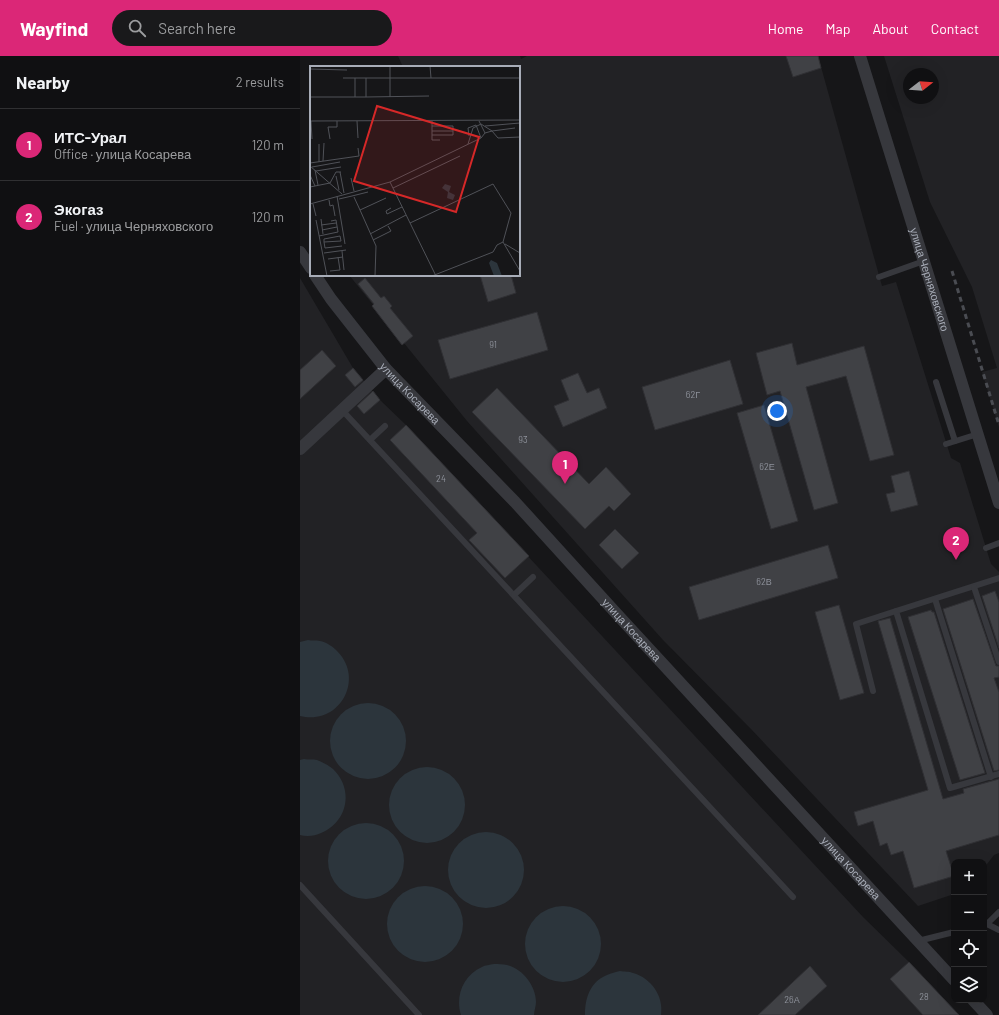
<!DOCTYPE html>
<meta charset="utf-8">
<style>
:root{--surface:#101012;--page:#19191b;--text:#f1f3f6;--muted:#9c9d9f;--line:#303032;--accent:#db2777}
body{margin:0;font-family:Barlow,sans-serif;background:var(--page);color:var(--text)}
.controls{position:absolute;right:12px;bottom:12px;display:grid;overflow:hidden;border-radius:8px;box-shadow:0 4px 16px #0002}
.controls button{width:36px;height:36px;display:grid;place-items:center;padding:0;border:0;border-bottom:1px solid var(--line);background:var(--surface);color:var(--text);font:20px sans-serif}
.compass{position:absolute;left:603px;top:12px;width:36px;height:36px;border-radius:50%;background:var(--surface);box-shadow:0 4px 16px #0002;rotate:73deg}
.you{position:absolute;left:477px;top:355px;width:14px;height:14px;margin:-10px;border:3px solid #fff;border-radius:50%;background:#1a73e8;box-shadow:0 0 0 6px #1a73e833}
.badge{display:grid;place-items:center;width:26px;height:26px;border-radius:50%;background:var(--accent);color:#fff;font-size:13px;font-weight:700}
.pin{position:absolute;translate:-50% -33px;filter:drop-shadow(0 1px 2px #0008)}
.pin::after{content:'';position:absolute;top:21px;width:14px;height:12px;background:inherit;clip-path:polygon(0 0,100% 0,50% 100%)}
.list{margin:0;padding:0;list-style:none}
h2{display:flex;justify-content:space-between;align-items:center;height:52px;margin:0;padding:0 16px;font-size:17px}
h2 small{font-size:13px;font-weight:400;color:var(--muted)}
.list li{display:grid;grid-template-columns:26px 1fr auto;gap:12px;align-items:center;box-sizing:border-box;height:72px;padding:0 16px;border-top:1px solid var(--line)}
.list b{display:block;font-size:15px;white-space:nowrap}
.list p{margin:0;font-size:13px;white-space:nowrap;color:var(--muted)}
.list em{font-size:13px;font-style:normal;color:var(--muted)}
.icon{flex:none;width:22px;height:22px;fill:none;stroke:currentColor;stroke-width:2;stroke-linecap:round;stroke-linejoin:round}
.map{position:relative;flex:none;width:699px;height:959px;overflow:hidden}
header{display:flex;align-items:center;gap:24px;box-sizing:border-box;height:56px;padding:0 20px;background:var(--accent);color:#fff}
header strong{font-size:19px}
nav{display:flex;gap:22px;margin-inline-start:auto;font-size:14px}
.search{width:280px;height:36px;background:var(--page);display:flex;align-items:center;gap:10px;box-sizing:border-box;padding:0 14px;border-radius:22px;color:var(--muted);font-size:15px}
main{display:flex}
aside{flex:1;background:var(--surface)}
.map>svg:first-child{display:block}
.built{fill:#222225;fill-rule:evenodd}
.water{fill:#2c353c}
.building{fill:#404145;stroke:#303034}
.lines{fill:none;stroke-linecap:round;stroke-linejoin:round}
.lane{stroke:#37383d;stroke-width:6}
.street{stroke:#37383d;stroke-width:12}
.rail{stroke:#4a4c52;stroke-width:3;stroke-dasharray:5 4;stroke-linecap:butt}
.labels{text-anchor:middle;stroke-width:3.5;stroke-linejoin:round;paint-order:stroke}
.number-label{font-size:9px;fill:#8e929b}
.street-label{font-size:11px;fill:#a8adb8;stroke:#111113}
.inset-road{fill:none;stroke:#505258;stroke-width:1}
.view{fill:#d62828;fill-opacity:0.15;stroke:#d62828;stroke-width:2}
.inset-edge{fill:none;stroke:#a8adb8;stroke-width:2}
</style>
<header>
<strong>Wayfind</strong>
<div class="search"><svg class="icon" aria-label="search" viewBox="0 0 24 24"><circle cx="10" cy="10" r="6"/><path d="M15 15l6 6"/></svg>Search here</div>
<nav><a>Home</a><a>Map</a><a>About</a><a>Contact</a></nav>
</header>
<main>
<aside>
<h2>Nearby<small>2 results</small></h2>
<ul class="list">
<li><span class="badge">1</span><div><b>ИТС-Урал</b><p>Office · улица Косарева</p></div><em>120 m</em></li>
<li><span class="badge">2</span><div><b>Экогаз</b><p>Fuel · улица Черняховского</p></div><em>120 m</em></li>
</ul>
</aside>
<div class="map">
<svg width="699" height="959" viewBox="0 0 699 959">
<rect width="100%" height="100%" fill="#161618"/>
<!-- built -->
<g class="built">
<path d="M98 0H220L221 3 227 0H518L582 230 596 226 651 402 660 407 691 508 699 516V797L694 799 684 812V806H654V838L618 850 451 673 363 584 167 365 49 219H219V11H103Z"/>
<path d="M584 0H699V371L682 316 697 312 672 231 630 146ZM609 18H633V42H609Z"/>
<path d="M0 222 53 312 80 344 106 369 563 861 609 906 659 959H0Z"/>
</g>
<!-- water -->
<g class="water">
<path d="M8 584C12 585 16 584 20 585 26 586 32 590 36 594 66 622 40 670 0 660V586Z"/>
<circle cx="68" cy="685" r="38"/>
<path d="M4 703C8 704 13 703 17 704 22 706 28 709 33 713 54 733 48 766 21 777 15 780 7 781 0 779V704Z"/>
<circle cx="127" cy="749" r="38"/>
<circle cx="66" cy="805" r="38"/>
<circle cx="186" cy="814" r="38"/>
<circle cx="125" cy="868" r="38"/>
<circle cx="263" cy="888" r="38"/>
<path d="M194 908C198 908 203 908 207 909 223 913 236 930 236 946 236 950 234 955 234 959H161C155 941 163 919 182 911 185 909 190 909 194 908Z"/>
<path d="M320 915C324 916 329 915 333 917 351 922 364 940 361 959H285C285 942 290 926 307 919 311 917 316 916 320 915Z"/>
</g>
<!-- building -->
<g class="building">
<path d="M486 0H518L521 12 493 21Z"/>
<path d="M180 219H211L216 237 188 246Z"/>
<path d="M65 222 81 242 84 240 92 250 90 252 113 280 102 289 72 250 74 248 58 228Z"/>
<path d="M237 256 248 294 150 323 138 284Z"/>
<path d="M492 287 497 309 564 290 594 399 570 405 546 320 506 331 538 447 514 454 480 335 467 339 456 297Z"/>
<path d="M22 294 36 310 0 343V314Z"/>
<path d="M430 304 443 348 355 374 342 331Z"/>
<path d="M53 312 63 324 55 331 45 319Z"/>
<path d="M278 317 287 337 299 332 307 352 263 371 254 350 269 344 261 324Z"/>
<path d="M197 332 289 428 306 411 331 438 314 455 309 450 285 473 172 356Z"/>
<path d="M73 335 80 344 64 358 57 350Z"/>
<path d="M464 349 498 465 471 473 437 357Z"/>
<path d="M106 369 229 500 205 522 169 484 177 477 90 384Z"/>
<path d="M609 415 618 449 591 456 586 438 595 436 591 420Z"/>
<path d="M315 473 339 497 322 513 299 489Z"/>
<path d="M528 489 538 522 399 564 389 531Z"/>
<path d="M695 535 699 546V592L682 540Z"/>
<path d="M673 543 695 607 696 610H699V621L694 622 699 636V714L694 715 643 553Z"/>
<path d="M539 549 564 637 540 644 515 556Z"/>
<path d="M631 554 632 556H634L685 717 660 724 608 561Z"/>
<path d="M590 562 643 743 664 737 663 733 699 723V779L646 795 654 820 614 832 603 795 591 799 587 787 580 790 573 765 558 770 554 756 628 734 578 565Z"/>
<path d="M609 906 659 959H623L590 923Z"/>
<path d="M510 910 527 930 495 959H458Z"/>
</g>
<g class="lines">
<!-- lane -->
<g class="lane">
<path d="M579 221 624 205"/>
<path d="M636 326 655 385"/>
<path d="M42 354 493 841"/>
<path d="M70 384 85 370"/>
<path d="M646 388 678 378"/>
<path d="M686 492 699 487"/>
<path d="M699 522 596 555 650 732 699 718"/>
<path d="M674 531 699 606"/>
<path d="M214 539 233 521"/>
<path d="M635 543 691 721"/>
<path d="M573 635 556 568 596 555"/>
<path d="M0 829 119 959"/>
<path d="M687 868 699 856"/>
<path d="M684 869 687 868 699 874"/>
<path d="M618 885 654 876"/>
</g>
<!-- street -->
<g class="street">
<path id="s1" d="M560 0 699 447"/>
<path d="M0 196 11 212"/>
<path id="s2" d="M15 219 31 243 86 313 215 446 315 556 654 924"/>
<path d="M0 393 86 313"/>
<path d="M673 944 687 959"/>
</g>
<!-- rail -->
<path class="rail" d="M652 215 699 369"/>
</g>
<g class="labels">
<!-- number labels -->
<g class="number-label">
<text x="193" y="292">91</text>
<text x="393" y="342">62Г</text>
<text x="223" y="387">93</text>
<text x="467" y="414">62Е</text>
<text x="141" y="426">24</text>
<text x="464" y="529">62В</text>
<text x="624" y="944">28</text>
<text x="492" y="947">26А</text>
</g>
<!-- street labels -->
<g class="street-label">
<text dy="4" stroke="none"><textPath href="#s1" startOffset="234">улица Черняховского</textPath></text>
<text dy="4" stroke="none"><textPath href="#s2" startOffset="152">улица Косарева</textPath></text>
<text dy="4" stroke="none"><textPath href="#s2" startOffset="476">улица Косарева</textPath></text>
<text dy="4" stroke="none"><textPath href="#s2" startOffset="800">улица Косарева</textPath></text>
</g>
</g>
<!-- overview -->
<g transform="translate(10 10)">
<rect width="210" height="210" fill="#161618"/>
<path d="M135 118 141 120 139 126 145 129 143 134 137 132 138 126 132 122ZM181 194 187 197 192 210H184L179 197Z" fill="#2c353c"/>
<path class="inset-road" d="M120 0 121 12M0 3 37 4M33 12H210M45 12V31H56V12M0 31H45M56 31 119 30M80 31V0M0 55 210 54M1 55 2 73M47 55 48 72M122 55V69H143V60H122M175 60 210 57M122 65H143M175 67 182 65 188 72 210 71M122 69V74H130M159 70 158 62 166 59 171 72M20 73 18 61H27V55M158 78 163 62 171 58 182 65 205 62M13 95 14 77M9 96V78M0 97 49 90 48 82M0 100 32 128M2 101 30 96M5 104 8 119M6 105 31 101M30 106 34 127M0 109 5 120M26 110 29 124M41 112 44 125M80 116 126 210M20 117 26 106H31M0 121 20 117M83 122 150 90M27 130 35 178M42 130 58 126M44 131 50 144M29 133 42 130M19 134 20 140 23 139 25 150M0 138 80 116 171 72 175 67 169 55M3 138 6 150M81 142 76 145 77 148 92 141M11 153 13 168M6 154 17 210M100 157 183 118 201 147 193 176 187 179 183 186 122 210M11 159 26 157M12 164 27 161M60 168 96 149M9 170 28 166 26 154 21 155M63 174 81 165 78 160M14 176 31 175 30 170 14 173V176L15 182 32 180M193 176 210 205M195 178 210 187M32 185 34 204M14 187 36 184M18 193 33 191M20 205 30 204 28 191M65 210 66 180 50 144 76 132"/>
<path class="view" d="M67 40 169 71 146 146 44 115Z"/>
<rect width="210" height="210" class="inset-edge"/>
</g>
</svg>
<div class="controls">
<button>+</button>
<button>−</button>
<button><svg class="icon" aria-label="locate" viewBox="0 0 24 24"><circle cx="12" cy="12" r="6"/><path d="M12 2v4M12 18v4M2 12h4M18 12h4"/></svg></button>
<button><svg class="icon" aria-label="layers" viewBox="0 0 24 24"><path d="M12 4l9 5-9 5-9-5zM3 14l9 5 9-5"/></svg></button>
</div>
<svg class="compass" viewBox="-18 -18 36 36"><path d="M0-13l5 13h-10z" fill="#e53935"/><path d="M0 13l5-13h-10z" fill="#9c9d9f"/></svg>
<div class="you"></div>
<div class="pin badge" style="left:265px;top:428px">1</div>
<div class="pin badge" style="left:656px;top:504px">2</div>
</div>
</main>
